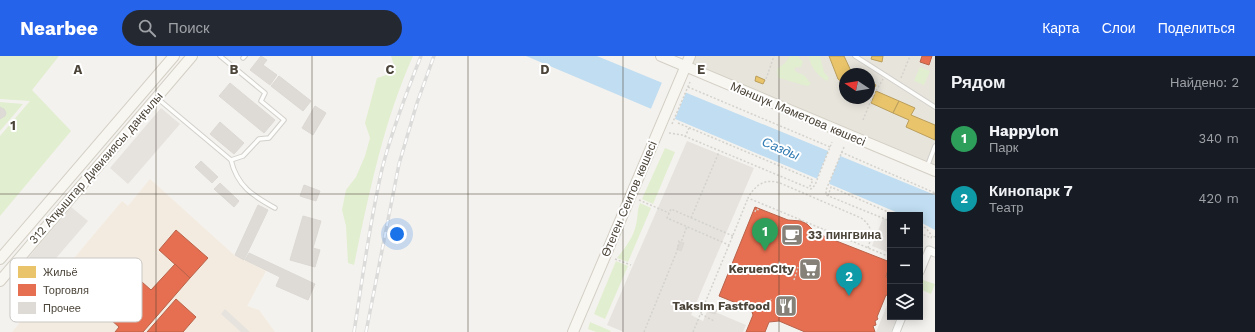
<!DOCTYPE html>
<html lang="ru">
<meta charset="utf-8">
<style>
:root{--surface:#171b24;--page:#242831;--text:#f1f3f6;--muted:#9ea1a6;--line:#363941;--accent:#2563eb}
body{margin:0;font-family:"Work Sans",sans-serif;background:var(--page);color:var(--text)}
.controls{position:absolute;right:12px;bottom:12px;display:grid;overflow:hidden;border-radius:0px;box-shadow:0 2px 10px #0003}
.controls button{width:36px;height:36px;display:grid;place-items:center;padding:0;border:0;border-bottom:1px solid var(--line);background:var(--surface);color:var(--text);font:20px sans-serif}
.compass{position:absolute;left:839px;top:12px;width:36px;height:36px;border-radius:50%;background:var(--surface);box-shadow:0 2px 10px #0003;rotate:282deg}
.you{position:absolute;left:397px;top:178px;width:14px;height:14px;margin:-10px;border:3px solid #fff;border-radius:50%;background:#1a73e8;box-shadow:0 0 0 6px #1a73e833}
.badge{display:grid;place-items:center;width:26px;height:26px;border-radius:50%;background:var(--accent);color:#fff;font-size:13px;font-weight:700}
.pin{position:absolute;translate:-50% -33px;filter:drop-shadow(0 1px 2px #0008)}
.pin::after{content:'';position:absolute;top:21px;width:14px;height:12px;background:inherit;clip-path:polygon(0 0,100% 0,50% 100%)}
.list{margin:0;padding:0;list-style:none}
h2{display:flex;justify-content:space-between;align-items:center;height:52px;margin:0;padding:0 16px;font-size:17px}
h2 small{font-size:13px;font-weight:400;color:var(--muted)}
.list li{display:grid;grid-template-columns:26px 1fr auto;gap:12px;align-items:center;box-sizing:border-box;height:60px;padding:0 16px;border-top:1px solid var(--line)}
.list b{display:block;font-size:15px;white-space:nowrap}
.list p{margin:0;font-size:13px;white-space:nowrap;color:var(--muted)}
.list em{font-size:13px;font-style:normal;color:var(--muted)}
.icon{flex:none;width:22px;height:22px;fill:none;stroke:currentColor;stroke-width:2;stroke-linecap:round;stroke-linejoin:round}
.map{position:relative;flex:none;width:935px;height:276px;overflow:hidden}
header{display:flex;align-items:center;gap:24px;box-sizing:border-box;height:56px;padding:0 20px;background:var(--accent);color:#fff}
header strong{font-size:19px}
nav{display:flex;gap:22px;margin-inline-start:auto;font-size:14px}
.search{width:280px;height:36px;background:var(--page);display:flex;align-items:center;gap:10px;box-sizing:border-box;padding:0 14px;border-radius:22px;color:var(--muted);font-size:15px}
main{display:flex}
aside{flex:1;background:var(--surface)}
.map>svg:first-child{display:block}
.residential{fill:#e7e4dc;fill-rule:evenodd}
.commercial{fill:#f3ebdf}
.green{fill:#e1eecf}
.parking{fill:#e6e3df}
.water{fill:#c0ddf1}
.pier{fill:#f4f2ee}
.homes{fill:#e9c46a;stroke:#ba9e5b}
.shops{fill:#e76f51;stroke:#b8624a}
.building{fill:#dedbd6;stroke:#dcd9d4}
.lines{fill:none;stroke-linecap:round;stroke-linejoin:round}
.lane-casing{stroke:#d2d0cb;stroke-width:5.5}
.street-casing{stroke:#d2d0cb;stroke-width:9}
.secondary-casing{stroke:#d3cfc5;stroke-width:12}
.path{stroke:#d3d2cc;stroke-width:1.5;stroke-dasharray:2 2;stroke-linecap:butt}
.lane{stroke:#fdfdfc;stroke-width:3.5}
.street{stroke:#fdfdfc;stroke-width:7}
.secondary{stroke:#f7f6f1;stroke-width:10}
.rail-casing{stroke:#dbdbda;stroke-width:3.5}
.rail{stroke:#fff;stroke-width:2;stroke-dasharray:6;stroke-linecap:butt}
.grid{fill:none;stroke:#4b4439;stroke-width:1;stroke-opacity:0.55}
.labels{text-anchor:middle;stroke-width:4;stroke-linejoin:round;paint-order:stroke}
.street-label{font-size:12px;fill:#4b4439;stroke:#fff}
.poi-label{font-size:12px;font-weight:bold;fill:#4b4439;stroke:#fff;text-anchor:end}
.water-label{font-size:13px;font-style:italic;fill:#2e7ab2;stroke:#fff}
.key{fill:#fff;stroke:#c9c7c4;stroke-width:1}
.key-label{font-size:11px;fill:#4b4439}
.grid-label{font-size:13px;text-anchor:middle;font-weight:bold;fill:#4b4439;stroke:#fff;stroke-width:4;stroke-linejoin:round;paint-order:stroke}
</style>
<header>
<strong>Nearbee</strong>
<div class="search"><svg class="icon" aria-label="search" viewBox="0 0 24 24"><circle cx="10" cy="10" r="6"/><path d="M15 15l6 6"/></svg>Поиск</div>
<nav><a>Карта</a><a>Слои</a><a>Поделиться</a></nav>
</header>
<main>
<div class="map">
<svg width="935" height="276" viewBox="0 0 935 276">
<rect width="100%" height="100%" fill="#f4f2ee"/>
<!-- residential -->
<path class="residential" d="M690 0H935V115L685 11ZM845 18H869V42H845Z"/>
<!-- commercial -->
<path class="commercial" d="M150 123 234 199 266 215 247 250 259 254 275 276H12L122 145 128 150Z"/>
<!-- green -->
<g class="green">
<path d="M0 0H59L32 34 71 75 0 160V80L30 45 0 43Z"/>
<path d="M391 0H413C383 67 369 138 354 209L348 207 346 170 342 154 346 134 356 121 365 100 370 82 365 67 377 22 389 18 395 13Z"/>
<path d="M790 0H798L803 6 801 11 794 12 796 16 804 19 811 28 808 30C797 28 789 24 778 22L777 13 785 7Z"/>
<path d="M809 0H820L824 16 829 22 827 25C818 20 810 11 809 0Z"/>
<path d="M920 11 930 15 924 29 914 25Z"/>
<path d="M0 46 23 48 0 75Z"/>
<path d="M665 92 675 96 653 148 642 143Z"/>
<path d="M640 147 651 152 628 206 617 202C625 192 633 182 636 169 638 161 637 155 640 147Z"/>
<path d="M616 205 628 210 605 263 594 258Z"/>
<path d="M920 223 935 228 931 238 920 233Z"/>
<path d="M590 266 611 275 610 276H596L588 273Z"/>
</g>
<!-- parking -->
<g class="parking">
<path d="M161 52 180 68 128 128 110 112Z"/>
<path d="M687 85 754 112 691 259 703 265 708 253 746 269 743 276H624L607 269Z"/>
<path d="M71 151 88 165 45 215 29 201Z"/>
<path d="M883 162 890 165V197L872 190Z"/>
<path d="M890 242V261H897L891 276H876Z"/>
<path d="M225 253 250 276H241L221 258Z"/>
</g>
<!-- water -->
<path class="water" d="M526 0H597L935 139V174L920 166V159H903Z"/>
<!-- pier -->
<g class="pier">
<path d="M663 24 687 34 674 65 650 55Z"/>
<path d="M829 93 841 98 828 130 816 125Z"/>
</g>
<!-- homes -->
<g class="homes">
<path d="M829 0H844L851 15 849 18H845L844 28 838 23Z"/>
<path d="M872 0H883L882 6 871 3Z"/>
<path d="M756 20 765 24 763 28 755 25Z"/>
<path d="M869 25 876 29 869 41Z"/>
<path d="M876 35 899 45 893 57 871 47Z"/>
<path d="M899 45 915 52 911 59 935 69V84L906 71 909 64 893 57Z"/>
</g>
<!-- shops -->
<g class="shops">
<path d="M922 0H932L929 9 920 6Z"/>
<path d="M755 151 788 164 801 165 807 168 816 177 890 206 886 221 890 222V238L889 240 886 239 877 261 878 263 875 265 876 269 873 270 875 276H805L779 265 769 266 765 276H746L753 259 751 253 719 240Z"/>
<path d="M176 174 208 202 190 222 159 194Z"/>
<path d="M175 208 190 222 143 276H115L119 271 110 263 142 226 151 234Z"/>
<path d="M176 243 196 261 183 276H147Z"/>
</g>
<!-- building -->
<g class="building">
<path d="M261 0 267 4 263 9 277 19 270 29 250 14Z"/>
<path d="M279 20 311 45 303 55 271 30Z"/>
<path d="M230 27 275 64 264 77 219 40Z"/>
<path d="M315 50 326 57 313 79 302 72Z"/>
<path d="M0 51 4 53 6 57 5 60 0 63Z"/>
<path d="M220 66 244 87 234 98 210 78Z"/>
<path d="M201 105 218 121 212 127 195 111Z"/>
<path d="M220 127 239 145 234 151 214 133Z"/>
<path d="M304 129 320 135 316 145 300 140Z"/>
<path d="M258 149 268 154 244 204 235 199Z"/>
<path d="M303 160 321 165 313 192 320 194 315 211 290 204Z"/>
<path d="M680 186 684 187 681 195 677 193Z"/>
<path d="M249 197 315 228 308 244 276 230 280 221 245 204Z"/>
<path d="M710 251 717 254 715 258 709 256Z"/>
</g>
<g class="lines">
<!-- lane casing -->
<g class="lane-casing">
<g id="lane">
<path d="M220 0 265 37 261 45 284 64 269 82 259 83 243 100 231 104"/>
<path d="M855 0 935 51"/>
<path d="M243 2 245 0"/>
<path d="M157 42 231 104C237 130 253 140 275 152"/>
<path d="M927 111 935 90"/>
</g>
</g>
<!-- street casing -->
<g class="street-casing">
<g id="street">
<path d="M920 216 929 194 935 197"/>
<path d="M896 276 902 261"/>
</g>
</g>
<!-- secondary casing -->
<g class="secondary-casing">
<g id="secondary">
<path d="M661 0 935 115"/>
<path d="M0 203 174 0"/>
<path d="M0 225 192 0"/>
<path d="M573 276 690 0"/>
</g>
</g>
<!-- path -->
<g class="path">
<path d="M901 22 910 0"/>
<path d="M766 23 774 0"/>
<path d="M688 31 830 91"/>
<path d="M863 64 872 42 883 23"/>
<path d="M678 67 813 124 809 132"/>
<path d="M672 68 690 26"/>
<path d="M669 77 682 79 811 133 815 129 832 86"/>
<path d="M685 81 689 72"/>
<path d="M844 91 826 134V139L890 165"/>
<path d="M841 96 935 137"/>
<path d="M828 140 831 131 895 159"/>
<path d="M639 144 669 157"/>
<path d="M755 156 756 153 759 154"/>
<path d="M691 162 719 96"/>
<path d="M920 170 926 172 932 180"/>
<path d="M920 177 931 182 932 180 935 181"/>
<path d="M733 180 671 153 667 162 729 189 748 142"/>
<path d="M868 192C872 179 873 170 861 162L780 127C765 122 755 129 748 142L890 201"/>
<path d="M615 203 631 209"/>
<path d="M776 215 780 205"/>
<path d="M794 224 798 211"/>
<path d="M768 251 771 243"/>
<path d="M701 258 714 265"/>
<path d="M788 259 791 251"/>
<path d="M644 276 677 195 679 185 682 184 687 170"/>
<path d="M693 276 729 189"/>
</g>
<!-- lane -->
<use href="#lane" class="lane"/>
<!-- street -->
<use href="#street" class="street"/>
<!-- secondary -->
<use href="#secondary" class="secondary"/>
<!-- rail casing -->
<g class="rail-casing">
<g id="rail">
<path d="M354 276C363 220 370 163 383 109 393 72 407 35 421 0"/>
<path d="M366 276 399 108 417 47 434 0"/>
</g>
</g>
<!-- rail -->
<use href="#rail" class="rail"/>
</g>
<!-- grid -->
<path class="grid" d="M156 0V276M312 0V276M468 0V276M623 0V276M779 0V276M0 138H935"/>
<!-- icons -->
<defs>
<g id="cafe-square" transform="scale(1.15)"><rect x="-9" y="-9" width="18" height="18" rx="4" fill="#868178" stroke="#fff"/><path d="M-5.5-4.5H6V0H3Q3 3.5 0 3.5H-2.5Q-5.5 3.5-5.5 0ZM3-3.2v2h1.7v-2ZM-6 4.5H4V6H-6Z" fill="#fff"/></g>
<g id="supermarket-square" transform="scale(1.15)"><rect x="-9" y="-9" width="18" height="18" rx="4" fill="#868178" stroke="#fff"/><path d="M-6-5.5h2.5l.6 2H6L4.5 2H-2.5L-4.4-4H-6ZM-1.5 3.2a1.3 1.3 0 1 0 .1 0ZM3 3.2a1.3 1.3 0 1 0 .1 0Z" fill="#fff"/></g>
<g id="restaurant-square" transform="scale(1.15)"><rect x="-9" y="-9" width="18" height="18" rx="4" fill="#868178" stroke="#fff"/><path d="M-5-6h1v4h1v-4h1v4h1v-4h1v5L-1.5 .5V6h-2V.5L-5-1ZM5-6V6H3V1.5H1.5Q1.5-4 5-6Z" fill="#fff"/></g>
</defs>
<g fill-rule="evenodd">
<use href="#cafe-square" x="792" y="179"/>
<use href="#supermarket-square" x="810" y="213"/>
<use href="#restaurant-square" x="786" y="250"/>
</g>
<g class="labels">
<!-- street labels -->
<g class="street-label">
<text transform="translate(798 58) rotate(23)" y="4">Мәншүк Мәметова көшесі</text>
<text transform="translate(96 112) rotate(-49)" y="4">312 Атқыштар Дивизиясы даңғылы</text>
<text transform="translate(629 143) rotate(-67)" y="4">Өтеген Сеитов көшесі</text>
</g>
<!-- poi labels -->
<g class="poi-label">
<text x="808" y="183" text-anchor="start">33 пингвина</text>
<text x="794" y="217">KeruenCity</text>
<text x="770" y="254">Taksim Fastfood</text>
</g>
<!-- water labels -->
<g class="water-label">
<text transform="translate(781 92) rotate(23)" y="5">Сазды</text>
</g>
</g>
<!-- legend -->
<rect x="10" y="202" width="132" height="64" rx="6" class="key"/>
<rect x="18" y="210" width="18" height="12" fill="#e9c46a"/>
<rect x="18" y="228" width="18" height="12" fill="#e76f51"/>
<rect x="18" y="246" width="18" height="12" fill="#dedbd6"/>
<g class="key-label">
<text x="43" y="220">Жильё</text>
<text x="43" y="238">Торговля</text>
<text x="43" y="256">Прочее</text>
</g>
<g class="grid-label">
<text x="78" y="18">A</text>
<text x="234" y="18">B</text>
<text x="390" y="18">C</text>
<text x="545" y="18">D</text>
<text x="701" y="18">E</text>
<text x="13" y="74">1</text>
</g>
</svg>
<div class="controls">
<button>+</button>
<button>−</button>
<button><svg class="icon" aria-label="layers" viewBox="0 0 24 24"><path d="M12 4l9 5-9 5-9-5zM3 14l9 5 9-5"/></svg></button>
</div>
<svg class="compass" viewBox="-18 -18 36 36"><path d="M0-13l5 13h-10z" fill="#e53935"/><path d="M0 13l5-13h-10z" fill="#9ea1a6"/></svg>
<div class="you"></div>
<div class="pin badge" style="left:765px;top:195px;background:#2e9e5b">1</div>
<div class="pin badge" style="left:849px;top:240px;background:#0f9aa8">2</div>
</div>
<aside>
<h2>Рядом<small>Найдено: 2</small></h2>
<ul class="list">
<li><span class="badge" style="background:#2e9e5b">1</span><div><b>Happylon</b><p>Парк</p></div><em>340 m</em></li>
<li><span class="badge" style="background:#0f9aa8">2</span><div><b>Кинопарк 7</b><p>Театр</p></div><em>420 m</em></li>
</ul>
</aside>
</main>
